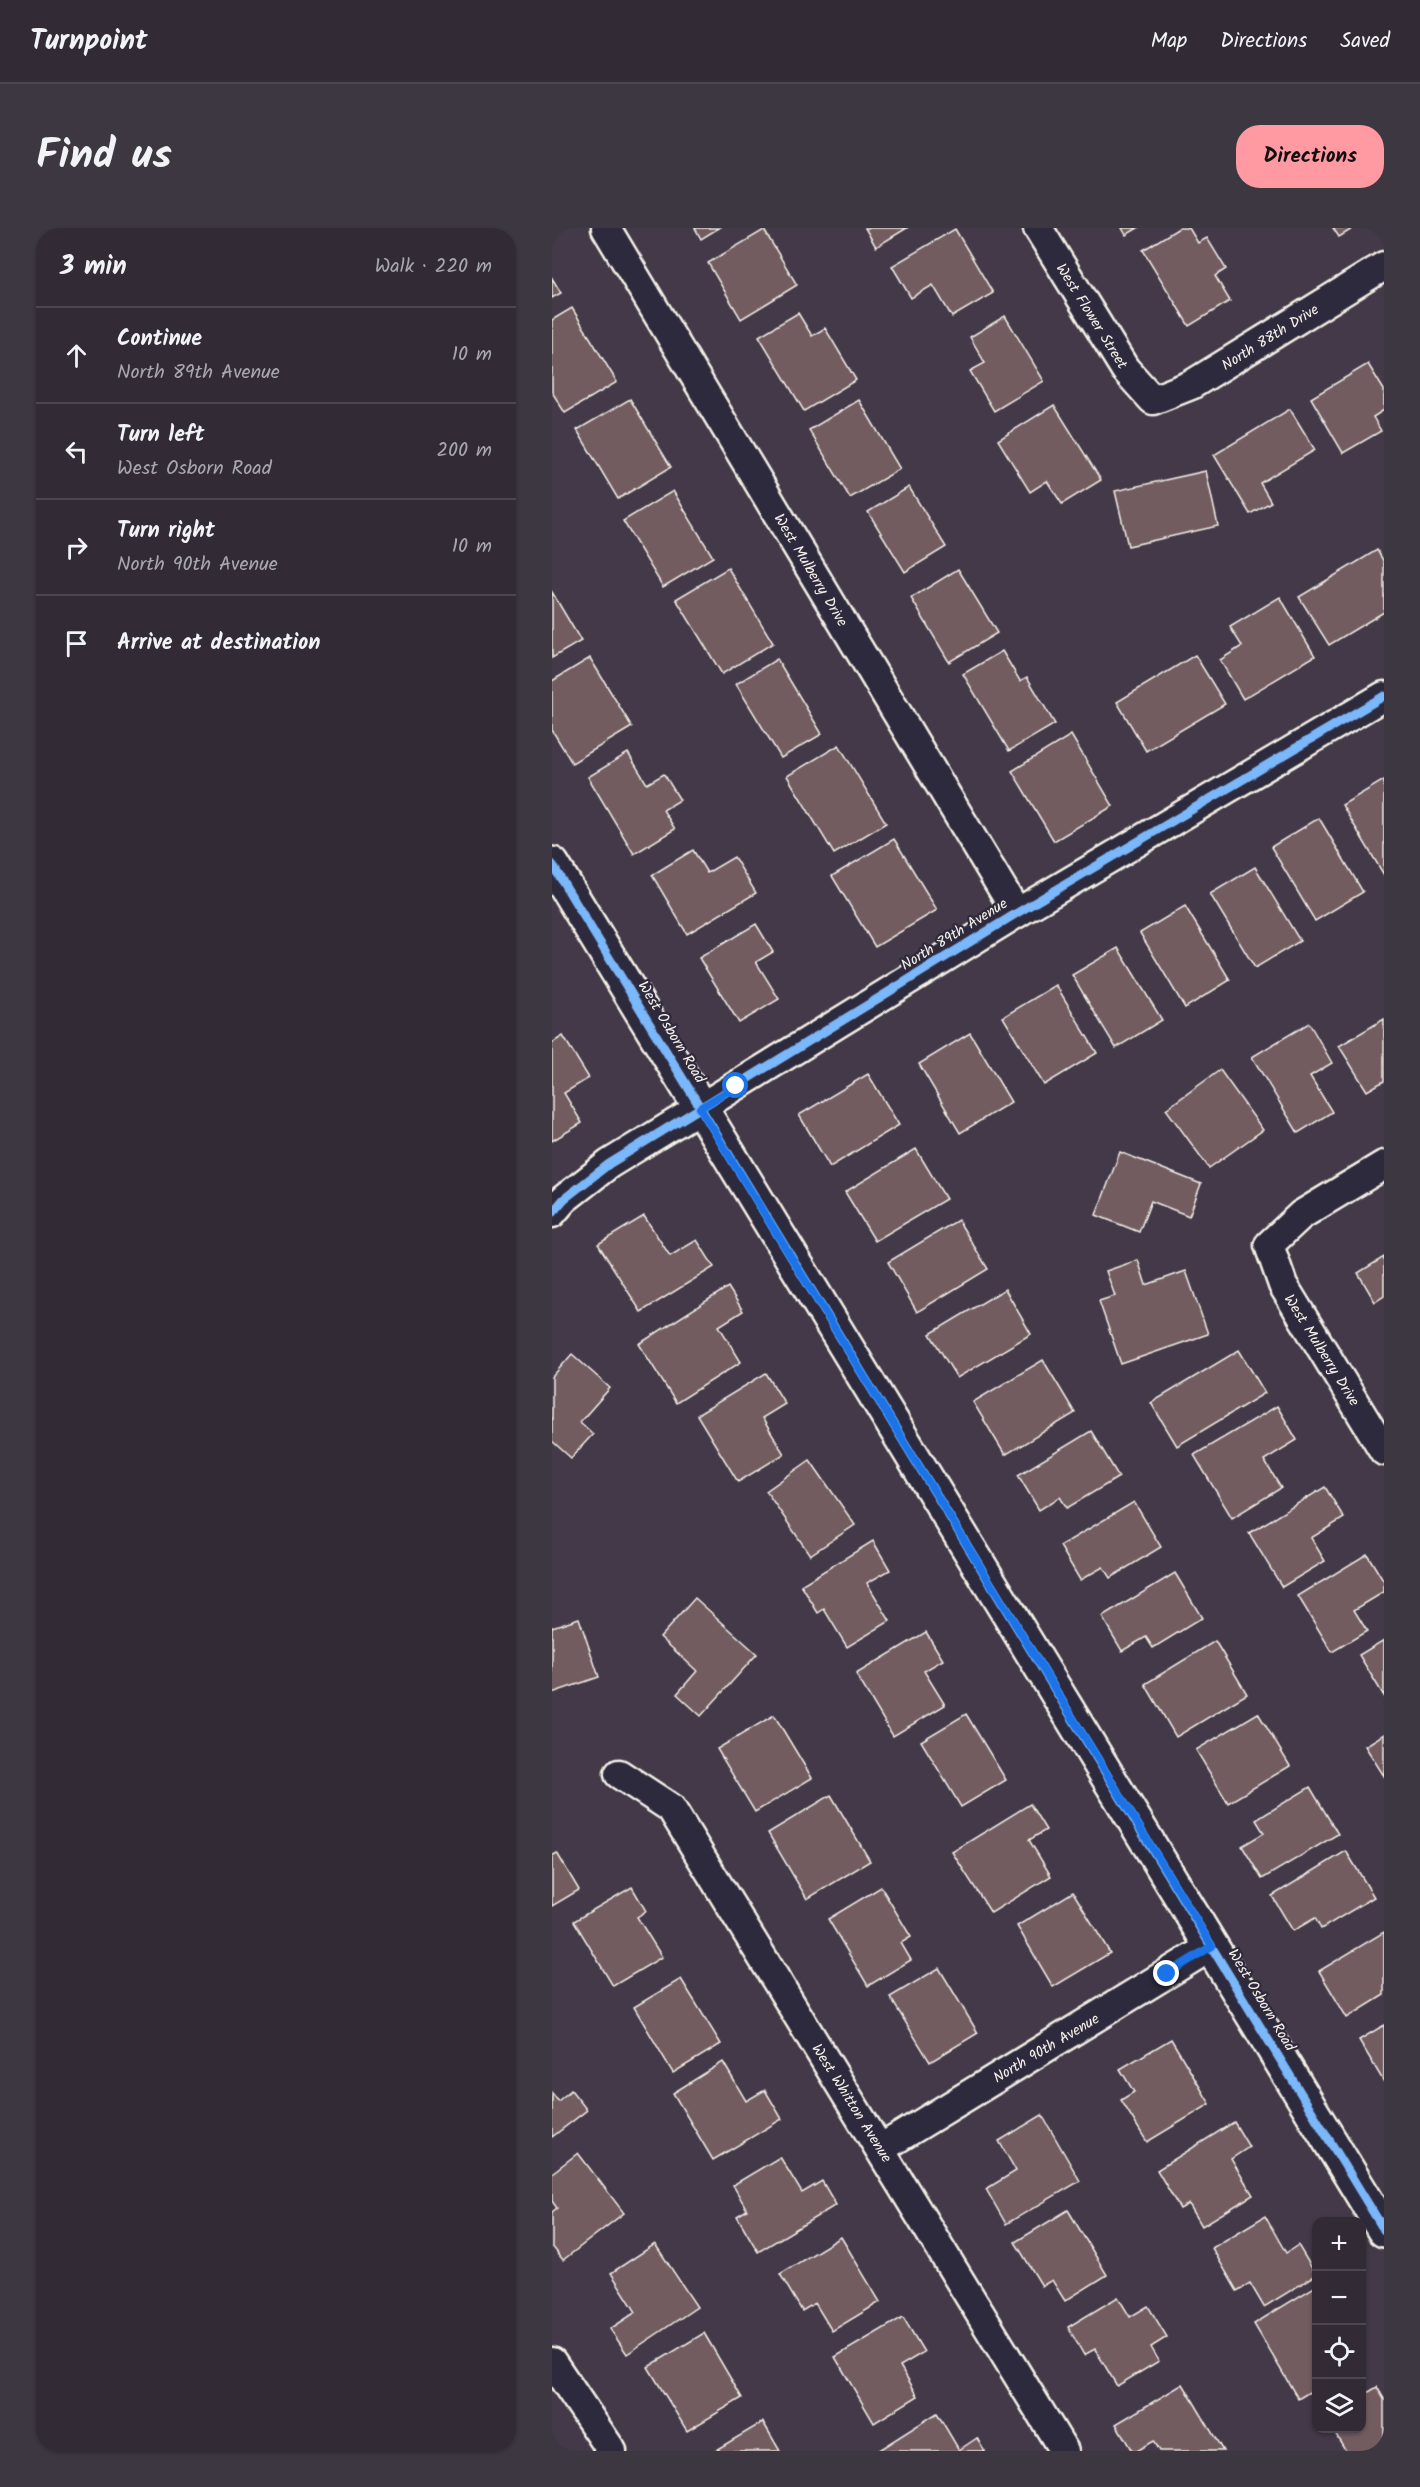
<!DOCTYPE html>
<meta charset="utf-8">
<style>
:root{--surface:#322b36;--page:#3d3742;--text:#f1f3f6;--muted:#a8a7ad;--line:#4d4751;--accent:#ff9aa2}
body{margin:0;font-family:Kalam,sans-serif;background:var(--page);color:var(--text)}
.controls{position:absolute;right:18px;bottom:18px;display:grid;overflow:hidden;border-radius:12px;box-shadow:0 2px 4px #0004}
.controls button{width:54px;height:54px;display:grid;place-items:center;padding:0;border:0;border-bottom:2px solid var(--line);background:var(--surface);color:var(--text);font:30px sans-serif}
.stop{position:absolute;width:18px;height:18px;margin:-14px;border:4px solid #1a73e8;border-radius:50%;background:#fff}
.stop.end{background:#1a73e8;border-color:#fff;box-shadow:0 2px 6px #0008}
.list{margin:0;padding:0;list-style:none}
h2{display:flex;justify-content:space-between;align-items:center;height:78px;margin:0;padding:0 24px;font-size:26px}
h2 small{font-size:20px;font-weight:400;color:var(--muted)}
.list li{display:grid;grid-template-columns:39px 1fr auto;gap:18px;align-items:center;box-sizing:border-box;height:96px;padding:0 24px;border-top:2px solid var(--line)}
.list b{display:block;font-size:22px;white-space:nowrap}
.list p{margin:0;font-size:20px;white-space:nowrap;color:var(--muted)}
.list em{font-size:20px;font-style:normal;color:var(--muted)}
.icon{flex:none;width:33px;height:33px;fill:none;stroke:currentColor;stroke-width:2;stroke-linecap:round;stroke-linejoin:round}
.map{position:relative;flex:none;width:832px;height:2223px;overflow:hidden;border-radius:24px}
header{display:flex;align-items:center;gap:36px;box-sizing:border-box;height:84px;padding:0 30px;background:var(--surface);border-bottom:2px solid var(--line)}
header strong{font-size:28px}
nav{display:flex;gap:33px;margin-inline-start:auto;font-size:21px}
.intro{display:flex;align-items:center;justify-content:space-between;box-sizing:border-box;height:144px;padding:0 36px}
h1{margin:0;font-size:42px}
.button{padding:15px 27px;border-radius:24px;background:var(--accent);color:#111;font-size:21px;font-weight:700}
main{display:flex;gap:36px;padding:0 36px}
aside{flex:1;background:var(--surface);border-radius:24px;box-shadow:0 2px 4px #0004}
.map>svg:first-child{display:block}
.building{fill:#725b60;stroke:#f4f1e8;stroke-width:1.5}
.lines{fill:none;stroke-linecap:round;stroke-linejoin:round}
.minor-casing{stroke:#f4f1e8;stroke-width:33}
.tertiary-casing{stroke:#f4f1e8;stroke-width:38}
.minor{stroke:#2f2a3d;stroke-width:28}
.tertiary{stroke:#2f2a3d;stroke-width:33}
.cycleway-casing{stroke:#2f2a3d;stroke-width:13}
.cycleway{stroke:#7ab7fb;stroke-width:9}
.route{stroke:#1a73e8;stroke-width:8}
.labels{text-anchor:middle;stroke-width:4.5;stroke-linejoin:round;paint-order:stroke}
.street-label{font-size:15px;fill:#f4f1e8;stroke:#2f2a3d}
</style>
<header>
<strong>Turnpoint</strong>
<nav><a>Map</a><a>Directions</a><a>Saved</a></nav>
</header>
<div class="intro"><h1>Find us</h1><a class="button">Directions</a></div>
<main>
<aside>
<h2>3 min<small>Walk · 220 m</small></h2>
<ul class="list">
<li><svg class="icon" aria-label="ahead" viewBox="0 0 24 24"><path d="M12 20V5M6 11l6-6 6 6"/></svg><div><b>Continue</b><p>North 89th Avenue</p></div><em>10 m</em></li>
<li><svg class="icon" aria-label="left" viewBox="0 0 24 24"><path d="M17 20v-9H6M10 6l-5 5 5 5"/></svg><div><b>Turn left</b><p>West Osborn Road</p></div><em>200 m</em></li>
<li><svg class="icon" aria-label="right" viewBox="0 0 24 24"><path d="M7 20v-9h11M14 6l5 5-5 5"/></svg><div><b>Turn right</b><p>North 90th Avenue</p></div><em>10 m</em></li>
<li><svg class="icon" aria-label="arrive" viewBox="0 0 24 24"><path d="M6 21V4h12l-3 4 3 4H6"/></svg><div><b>Arrive at destination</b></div></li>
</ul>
</aside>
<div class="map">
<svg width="832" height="2223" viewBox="0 0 832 2223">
<rect width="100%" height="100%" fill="#433948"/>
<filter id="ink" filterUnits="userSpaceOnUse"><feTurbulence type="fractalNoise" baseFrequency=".0167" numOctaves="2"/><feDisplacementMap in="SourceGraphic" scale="12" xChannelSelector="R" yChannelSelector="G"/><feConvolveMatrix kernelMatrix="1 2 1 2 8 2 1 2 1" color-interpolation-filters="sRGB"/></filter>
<g filter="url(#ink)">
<!-- building -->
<g class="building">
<path d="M143 0H167L149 11Z"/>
<path d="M313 0H355L324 19Z"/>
<path d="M570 0H586L574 7Z"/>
<path d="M627 0H637L646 15 655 10 674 41 663 48 678 73 637 98 591 22Z"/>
<path d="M781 0H802L787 9Z"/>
<path d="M403 1 441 65 400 89 381 57 359 70 340 38Z"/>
<path d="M212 2 245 57 189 91 156 35Z"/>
<path d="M0 50 9 65 0 70Z"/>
<path d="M20 80 65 154 13 185 0 164V92Z"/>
<path d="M246 85 260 108 273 100 304 152 252 183 207 108Z"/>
<path d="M453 88 492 153 442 183 418 143 433 135 418 109Z"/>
<path d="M816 136 832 162V182L821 189 829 203 791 225 759 170Z"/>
<path d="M78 171 119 239 66 271 25 202Z"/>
<path d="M307 172 348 241 298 270 257 202Z"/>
<path d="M502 177 549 252 510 276 495 253 478 264 446 212Z"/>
<path d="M738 181 763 222 708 255 719 274 698 286 662 227Z"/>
<path d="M654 243 666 298 576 318 563 263Z"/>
<path d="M357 259 394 319 353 344 316 284Z"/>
<path d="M121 263 161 329 111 359 71 293Z"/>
<path d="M825 322 832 334V384L777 417 747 369Z"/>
<path d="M176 340 221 415 170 446 124 371Z"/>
<path d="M406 341 445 405 397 434 359 370Z"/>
<path d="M0 364 29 413 0 430Z"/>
<path d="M728 369 763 428 691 471 668 432 690 418 678 399Z"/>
<path d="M450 423 468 453 475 449 503 496 457 523 411 446Z"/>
<path d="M643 427 673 476 594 523 565 474Z"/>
<path d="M38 430 80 499 20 535 0 502V453Z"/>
<path d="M225 431 270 506 229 530 184 456Z"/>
<path d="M519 507 561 578 502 613 460 543Z"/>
<path d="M287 517 334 595 282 626 235 548Z"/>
<path d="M76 525 95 556 112 546 128 572 111 582 123 601 82 626 36 549Z"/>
<path d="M832 552V647L790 577Z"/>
<path d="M767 590 811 664 763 693 719 619Z"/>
<path d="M342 611 385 682 323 719 280 648Z"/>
<path d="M141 622 155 645 182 629 204 665 135 706 100 647Z"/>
<path d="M703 639 748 713 703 740 658 666Z"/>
<path d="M633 678 678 752 633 780 588 705Z"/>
<path d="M204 696 221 724 204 734 227 771 187 795 147 730Z"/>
<path d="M566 720 610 792 564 820 520 747Z"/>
<path d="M504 757 545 825 492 857 451 789Z"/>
<path d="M832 791V853L815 863 787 818Z"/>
<path d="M757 795 780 835 758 848 780 884 746 905 700 829Z"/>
<path d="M418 805 459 874 408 905 367 836Z"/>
<path d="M11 808 37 850 12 865 30 895 0 913V815Z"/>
<path d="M668 842 711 902 657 940 614 881Z"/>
<path d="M316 846 347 897 278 939 247 887Z"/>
<path d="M364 921 394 971 323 1013 293 964Z"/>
<path d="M568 924 649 956 637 988 599 973 587 1004 544 987Z"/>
<path d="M92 988 118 1028 145 1012 162 1039 89 1084 46 1016Z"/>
<path d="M406 992 436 1041 365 1084 336 1034Z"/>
<path d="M832 1029V1068L823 1074 806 1045Z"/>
<path d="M586 1032 594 1057 634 1043 656 1106 569 1136 547 1073 563 1068 554 1043Z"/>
<path d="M176 1059 191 1083 167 1098 189 1134 124 1175 87 1116Z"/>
<path d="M453 1061 479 1106 405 1150 378 1106Z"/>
<path d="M687 1122 713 1165 625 1218 599 1175Z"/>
<path d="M20 1126 58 1160 28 1194 41 1206 19 1230 0 1213V1149Z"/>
<path d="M491 1132 523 1185 453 1227 421 1174Z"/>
<path d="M214 1145 233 1176 210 1190 232 1226 186 1254 145 1187Z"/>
<path d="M725 1178 745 1212 712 1232 729 1260 680 1290 642 1227Z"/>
<path d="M539 1203 567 1249 515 1280 508 1269 487 1282 466 1247Z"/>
<path d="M258 1232 303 1297 258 1327 214 1263Z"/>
<path d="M773 1259 792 1290 759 1310 773 1333 730 1359 697 1305Z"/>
<path d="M582 1274 609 1319 558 1350 551 1339 528 1352 508 1318Z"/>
<path d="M321 1313 338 1342 315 1355 338 1393 295 1419 272 1381 266 1385 249 1357Z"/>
<path d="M815 1326 832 1354V1364L802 1382 815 1403 780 1424 746 1368Z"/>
<path d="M623 1345 650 1390 601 1420 594 1409 570 1423 550 1389Z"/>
<path d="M143 1370 205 1426 149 1488 125 1466 145 1443 108 1409Z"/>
<path d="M27 1390 47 1449 0 1465V1399Z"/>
<path d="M374 1404 391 1432 372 1443 393 1477 341 1508 304 1446Z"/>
<path d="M832 1412V1468L807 1427Z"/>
<path d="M663 1413 695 1466 624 1509 593 1456Z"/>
<path d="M706 1485 738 1538 676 1575 644 1522Z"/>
<path d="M414 1486 454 1552 409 1579 369 1513Z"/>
<path d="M222 1487 260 1550 203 1584 165 1521Z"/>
<path d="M832 1506V1548L813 1518Z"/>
<path d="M758 1559 786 1606 710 1651 690 1618 712 1605 704 1592Z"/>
<path d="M279 1567 318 1633 255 1671 216 1605Z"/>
<path d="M478 1576 494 1602 477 1612 499 1648 439 1685 400 1624Z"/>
<path d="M794 1623 822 1669 769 1701 763 1690 741 1703 720 1668Z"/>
<path d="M5 1625 27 1662 0 1678V1628Z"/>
<path d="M80 1659 94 1683 85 1689 110 1729 61 1758 22 1693Z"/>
<path d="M329 1659 359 1709 349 1715 359 1732 316 1758 276 1691Z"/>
<path d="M521 1664 558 1725 501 1759 465 1698Z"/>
<path d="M832 1704V1767L795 1790 767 1743Z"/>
<path d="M387 1740 426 1805 378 1834 338 1769Z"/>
<path d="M129 1751 169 1816 121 1845 82 1779Z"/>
<path d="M832 1797V1854L807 1812Z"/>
<path d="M619 1811 658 1876 595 1914 569 1872 582 1864 568 1841Z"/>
<path d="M171 1834 194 1873 213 1862 230 1891 161 1932 121 1865Z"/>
<path d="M19 1862 35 1882 0 1909V1865L6 1873Z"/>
<path d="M490 1887 528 1953 454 1996 434 1961 464 1943 447 1913Z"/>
<path d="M682 1894 697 1919 679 1931 701 1967 650 1998 637 1976 628 1981 605 1942Z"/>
<path d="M26 1925 72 1985 11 2032 0 2018V1984L5 1980 0 1973V1945Z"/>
<path d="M228 1929 250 1965 270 1953 284 1977 206 2024 185 1988 195 1982 181 1957Z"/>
<path d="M516 1982 555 2047 513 2073 500 2052 490 2058 463 2014Z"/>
<path d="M713 1988 734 2025 746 2017 764 2047 712 2079 698 2055 685 2063 660 2020Z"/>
<path d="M289 2009 328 2074 280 2103 263 2075 250 2083 228 2046Z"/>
<path d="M103 2016 145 2079 75 2126 58 2101 84 2084 59 2045Z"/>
<path d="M764 2058V2160L746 2171 702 2096Z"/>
<path d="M566 2069 578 2089 596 2078 615 2109 599 2119 607 2133 565 2158 543 2121 532 2127 516 2099Z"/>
<path d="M351 2089 372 2124 348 2138 366 2168 322 2195 283 2129Z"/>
<path d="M152 2105 190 2170 135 2203 96 2139Z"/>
<path d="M631 2156 671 2223H607L601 2213 584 2223H580L564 2196Z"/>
<path d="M825 2159 832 2171V2223H794L780 2200H810V2168Z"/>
<path d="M385 2185 407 2222 425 2210 433 2223H325Z"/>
<path d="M211 2194 228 2223H162Z"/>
</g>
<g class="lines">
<!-- minor casing -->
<g class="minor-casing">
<g id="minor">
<path d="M54 0 465 685"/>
<path d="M486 0 573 141 601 172 639 157 832 38"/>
<path d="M832 937 749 987 717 1017 731 1057 832 1223"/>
<path d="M0 985 12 971 57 936 465 685 832 468"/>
<path d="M67 1546 119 1580 512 2223"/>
<path d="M328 1921 660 1718"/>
<path d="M0 2134 60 2223"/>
</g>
</g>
<!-- tertiary casing -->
<g class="tertiary-casing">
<path id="tertiary" d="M0 636 832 2002"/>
</g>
<!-- minor -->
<use href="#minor" class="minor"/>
<!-- tertiary -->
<use href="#tertiary" class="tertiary"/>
<!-- cycleway casing -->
<g class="cycleway-casing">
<g id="cycleway">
<path d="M0 636 832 2002"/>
<path d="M0 985 12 971 57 936 465 685 832 468"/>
</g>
</g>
<!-- cycleway -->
<use href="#cycleway" class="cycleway"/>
</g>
</g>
<g class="lines" filter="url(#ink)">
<!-- route -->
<path class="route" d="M184 858 148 880 660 1718 615 1746"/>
</g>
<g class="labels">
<!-- street labels -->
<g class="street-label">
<text transform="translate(540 88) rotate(58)" y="5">West Flower Street</text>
<text transform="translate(718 109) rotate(-32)" y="5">North 88th Drive</text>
<text transform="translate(259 342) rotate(59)" y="5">West Mulberry Drive</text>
<text transform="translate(402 706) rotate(-32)" y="5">North 89th Avenue</text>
<text transform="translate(120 804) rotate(59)" y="5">West Osborn Road</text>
<text transform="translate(770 1122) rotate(58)" y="5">West Mulberry Drive</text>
<text transform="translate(710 1772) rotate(59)" y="5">West Osborn Road</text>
<text transform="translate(494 1820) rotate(-31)" y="5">North 90th Avenue</text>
<text transform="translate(300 1875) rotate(58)" y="5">West Whitton Avenue</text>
</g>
</g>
</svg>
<div class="controls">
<button>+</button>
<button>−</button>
<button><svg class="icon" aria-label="locate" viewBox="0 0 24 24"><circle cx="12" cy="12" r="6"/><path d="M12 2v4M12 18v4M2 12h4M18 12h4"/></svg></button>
<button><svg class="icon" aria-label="layers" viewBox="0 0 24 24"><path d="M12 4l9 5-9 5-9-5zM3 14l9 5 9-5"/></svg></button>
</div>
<div class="stop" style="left:184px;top:858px"></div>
<div class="stop end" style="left:615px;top:1746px"></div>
</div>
</main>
